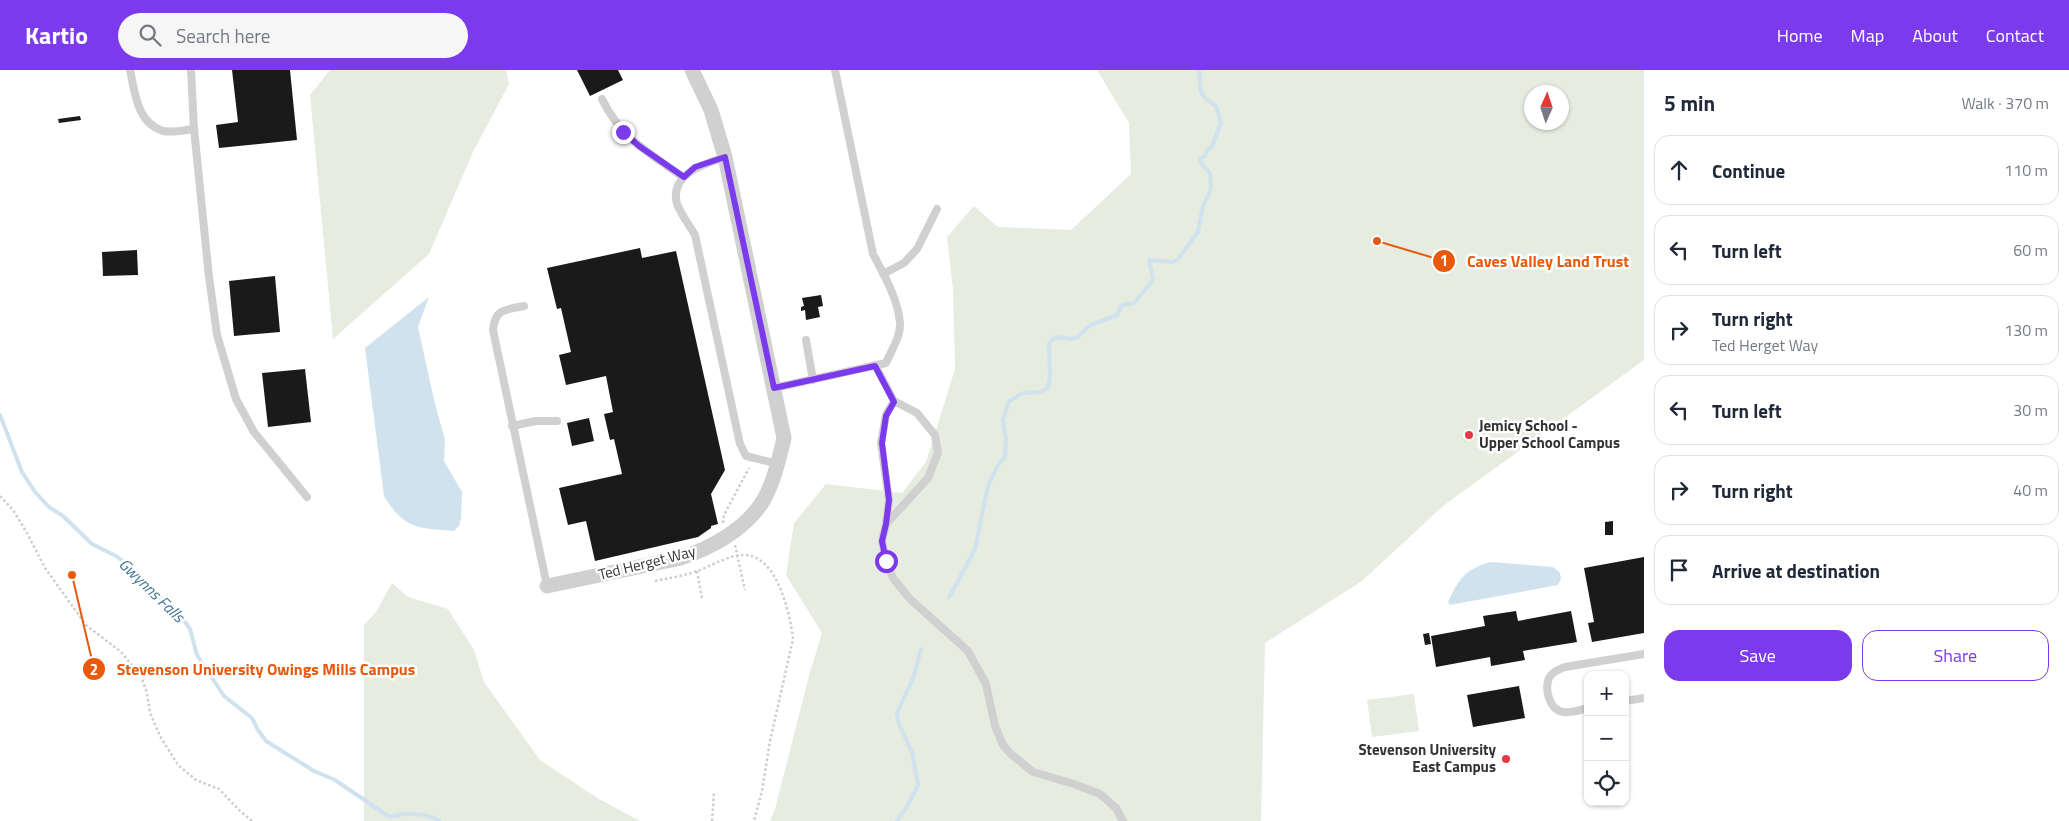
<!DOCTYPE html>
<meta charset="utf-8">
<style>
:root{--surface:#fff;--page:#f6f6f7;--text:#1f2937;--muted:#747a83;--line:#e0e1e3;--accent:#7c3aed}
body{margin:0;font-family:"Titillium Web",sans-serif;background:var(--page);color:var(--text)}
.controls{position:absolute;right:15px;bottom:15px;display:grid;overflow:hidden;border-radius:10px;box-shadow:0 1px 4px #0004}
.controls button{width:45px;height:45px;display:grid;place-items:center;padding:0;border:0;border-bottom:1px solid var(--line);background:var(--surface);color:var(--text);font:25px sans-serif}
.compass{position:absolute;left:1524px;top:15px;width:45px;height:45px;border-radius:50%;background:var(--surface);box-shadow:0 1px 4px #0004;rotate:3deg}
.stop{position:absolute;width:15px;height:15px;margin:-11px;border:4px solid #7c3aed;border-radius:50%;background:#fff}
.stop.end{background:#7c3aed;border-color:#fff;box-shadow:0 1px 5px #0008}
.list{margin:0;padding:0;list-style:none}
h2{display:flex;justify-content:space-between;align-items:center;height:65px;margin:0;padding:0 20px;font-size:21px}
h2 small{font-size:16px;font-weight:400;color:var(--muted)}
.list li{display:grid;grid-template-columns:32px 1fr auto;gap:15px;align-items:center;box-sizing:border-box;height:70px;margin:0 10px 10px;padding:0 10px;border:1px solid var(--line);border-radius:15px}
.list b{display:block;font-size:19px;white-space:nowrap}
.list p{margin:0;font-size:16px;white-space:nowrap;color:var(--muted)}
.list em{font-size:16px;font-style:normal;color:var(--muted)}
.actions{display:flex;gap:10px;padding:15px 20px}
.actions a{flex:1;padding:11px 0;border:1px solid var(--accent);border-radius:15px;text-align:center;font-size:18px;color:var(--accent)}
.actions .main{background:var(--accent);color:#fff}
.icon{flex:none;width:28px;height:28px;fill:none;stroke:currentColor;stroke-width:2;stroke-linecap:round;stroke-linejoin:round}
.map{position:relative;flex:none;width:1644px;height:751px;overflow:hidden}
header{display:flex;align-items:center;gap:30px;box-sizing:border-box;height:70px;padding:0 25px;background:var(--accent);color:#fff}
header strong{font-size:24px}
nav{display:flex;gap:28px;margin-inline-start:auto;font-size:18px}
.search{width:350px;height:45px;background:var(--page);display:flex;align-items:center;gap:12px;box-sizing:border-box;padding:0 18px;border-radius:28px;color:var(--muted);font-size:19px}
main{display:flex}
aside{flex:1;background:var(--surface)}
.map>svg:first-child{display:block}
.green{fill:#e6ecdf;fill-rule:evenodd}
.water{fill:#cfe2ee}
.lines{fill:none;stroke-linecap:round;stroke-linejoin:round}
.stream{stroke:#cfe2ee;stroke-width:4}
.building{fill:#1a1a1a}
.path{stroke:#cdcdcd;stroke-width:2.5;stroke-dasharray:2.5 2.5;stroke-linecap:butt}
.service{stroke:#d0d0d0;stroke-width:8}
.minor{stroke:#d0d0d0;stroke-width:15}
.route{stroke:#7c3aed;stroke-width:6}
.poi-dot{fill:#e63946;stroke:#fff;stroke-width:2}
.labels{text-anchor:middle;stroke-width:5;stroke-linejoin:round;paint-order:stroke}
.poi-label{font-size:15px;font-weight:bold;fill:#333;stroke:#fff;text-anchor:start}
.street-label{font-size:15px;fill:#333;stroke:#fff}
.water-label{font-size:16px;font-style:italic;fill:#3f7597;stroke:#fff}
.leader{fill:none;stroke:#e8590c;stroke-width:2}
.callout-dot{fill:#e8590c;stroke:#fff;stroke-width:2}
.mark-label{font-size:15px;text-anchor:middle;font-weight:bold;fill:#fff}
.callout-label{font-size:16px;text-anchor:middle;font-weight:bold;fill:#e8590c;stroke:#fff;stroke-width:5;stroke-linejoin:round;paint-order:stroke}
</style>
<header>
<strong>Kartio</strong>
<div class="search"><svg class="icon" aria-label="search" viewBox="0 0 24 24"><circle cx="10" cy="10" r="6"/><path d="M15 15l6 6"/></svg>Search here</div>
<nav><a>Home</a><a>Map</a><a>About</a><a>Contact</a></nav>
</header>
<main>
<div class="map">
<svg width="1644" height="751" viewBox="0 0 1644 751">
<rect width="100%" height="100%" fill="#fff"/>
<!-- green -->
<g class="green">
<path d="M330 0H506L509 14 473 82 429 184 333 269 310 25Z"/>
<path d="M1097 0H1644V290L1443 436 1362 511 1265 573 1261 751H770L775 739 810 602 822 563 786 505 794 453 826 414 902 423 926 392 955 299 953 220 947 167 974 136 998 157 1071 160 1131 104 1129 53ZM1532 22H1562V52H1532Z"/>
<path d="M392 513 408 527 448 539 474 580 484 612 540 690 599 729 640 751H364V555L376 542Z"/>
<path d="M1414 624 1419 661 1372 667 1367 630Z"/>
</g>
<!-- water -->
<g class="water">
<path d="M429 227 418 257 434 330 445 370 444 391 462 422 461 449 459 456 454 461C417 458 404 459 384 426L365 278Z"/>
<path d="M1490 492 1553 497 1560 503 1561 509 1558 515 1450 535 1448 532C1459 508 1465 500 1490 492Z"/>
</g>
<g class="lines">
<!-- stream -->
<g class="stream">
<path d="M0 345 22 402 35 422 49 437 63 446 92 474 116 486 130 497 140 510 181 546 190 559 197 585 224 626 252 648 258 660 266 671 314 701 335 710 388 746C395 747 397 745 404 744 415 743 431 745 440 751"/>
<path d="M949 528 975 479 988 416 998 395 1005 387 1006 371 1003 350 1009 331 1023 323 1040 322 1048 318 1050 306 1049 273 1056 267 1070 269 1078 267 1090 255 1117 245 1122 235 1134 233 1153 210 1149 190 1173 192 1178 189 1198 162 1203 136 1211 119 1210 103 1202 95 1200 88 1205 86 1207 81 1212 76 1221 53 1216 36 1206 29 1201 22 1199 0"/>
<path d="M897 751 908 735 918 715 912 682 899 654 897 643 914 606 921 579"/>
</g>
</g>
<!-- building -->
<g class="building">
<path d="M232 0H290L297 70 219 78 216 55 238 52Z"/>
<path d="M577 0H618L623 10 590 26Z"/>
<path d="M80 46 81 50 59 53 58 49Z"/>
<path d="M640 178 642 188 676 181 725 400 711 424 718 454 711 456V458L698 467 595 491 586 451 568 455 559 418 622 404 614 369 610 370 604 344 613 342 606 306 566 315 559 285 571 282 561 238 557 239 547 198Z"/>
<path d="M137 180 138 205 103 206 102 182Z"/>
<path d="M275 206 280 262 234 266 229 211Z"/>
<path d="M821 225 823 236 818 237 820 247 806 250 805 240 801 241V237L804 236 802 228Z"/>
<path d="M305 299 311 352 268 357 262 303Z"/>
<path d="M589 348 594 371 572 376 567 353Z"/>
<path d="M1613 451V465H1605V452Z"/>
<path d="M1644 487V563L1592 572 1588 553 1594 552 1584 498Z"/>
<path d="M1516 541 1518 551 1571 541 1577 572 1523 581 1525 590 1491 596 1490 587 1436 597 1431 566 1485 556 1483 546Z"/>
<path d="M1429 563 1431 574 1425 575 1423 564Z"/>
<path d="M1519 616 1525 648 1473 657 1467 625Z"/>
</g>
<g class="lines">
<!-- path -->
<g class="path">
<path d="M0 426 13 440 27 463 45 498 86 555 121 582 141 606 147 623 150 643 160 666 178 695 196 710 219 719 240 741 252 751"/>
<path d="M723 453 724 445 749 398"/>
<path d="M735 475 745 520"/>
<path d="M697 501 702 528"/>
<path d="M655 511C669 508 684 506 697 501 711 496 729 485 744 485 777 485 790 543 793 569L770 671 762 721 754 751"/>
<path d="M712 751 714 721"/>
</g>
<!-- service -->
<g class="service">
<path d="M130 0C135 23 137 53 163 61 172 63 185 60 194 59"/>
<path d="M191 0 194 59 209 207 217 265 236 329 254 362 307 427"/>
<path d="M602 29C620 67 650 84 683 107"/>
<path d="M725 87C704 94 669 104 677 134 681 144 689 155 695 165L740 374 746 386 778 394"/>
<path d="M883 204 904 193 917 179 937 139"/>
<path d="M524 236C506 240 495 238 493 260L547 516"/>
<path d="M806 270 813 310"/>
<path d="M875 295 894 331 917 343 935 365 938 383 928 408 886 454"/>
<path d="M774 318 886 293C891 281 901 266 900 253 898 229 884 205 873 184L835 0"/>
<path d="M894 331 886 345 881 373 889 430 886 454 882 471 886 491 893 508 910 529 968 581 986 614 995 656 1003 675 1011 684 1033 702 1074 714 1100 724 1116 738 1123 751"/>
<path d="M512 356 536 351H557"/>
<path d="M1625 631 1644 628"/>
<path d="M1588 638C1580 640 1571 643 1563 642 1550 640 1544 620 1549 608 1552 602 1559 599 1565 597L1644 584"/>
</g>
<!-- minor -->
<path class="minor" d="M547 516 681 488C711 478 746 459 763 431 774 412 779 389 784 368L725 87 711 40 692 0"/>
</g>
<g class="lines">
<!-- route -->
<path class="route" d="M623 62 639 76 684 107 695 97 725 87 774 318 875 296 894 332 886 346 882 373 889 430 886 454 882 471 886 491"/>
</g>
<!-- markers -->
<g class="poi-dot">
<circle cx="1469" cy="365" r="5"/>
<circle cx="1506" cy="689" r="5"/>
</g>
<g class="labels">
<!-- poi labels -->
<g class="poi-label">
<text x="1479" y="361">Jemicy School -<tspan x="1479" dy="17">Upper School Campus</tspan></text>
<text x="1496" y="685" text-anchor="end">Stevenson University<tspan x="1496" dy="17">East Campus</tspan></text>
</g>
<!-- street labels -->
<g class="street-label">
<text transform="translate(647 493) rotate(-14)" y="5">Ted Herget Way</text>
</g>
<!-- water labels -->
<g class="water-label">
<text transform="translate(152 520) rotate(44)" y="6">Gwynns Falls</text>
</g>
</g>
<!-- callouts -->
<path class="leader" d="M1377 171L1444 191M72 505L94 599"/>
<g class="callout-dot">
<circle cx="1377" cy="171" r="5"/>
<circle cx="72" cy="505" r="5"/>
<circle cx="1444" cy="191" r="12"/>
<circle cx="94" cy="599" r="12"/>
</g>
<g class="mark-label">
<text x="1444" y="196">1</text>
<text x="94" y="605">2</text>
</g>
<g class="callout-label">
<text x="1548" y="197">Caves Valley Land Trust</text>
<text x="266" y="605">Stevenson University Owings Mills Campus</text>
</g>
</svg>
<div class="controls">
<button>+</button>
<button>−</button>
<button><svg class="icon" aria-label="locate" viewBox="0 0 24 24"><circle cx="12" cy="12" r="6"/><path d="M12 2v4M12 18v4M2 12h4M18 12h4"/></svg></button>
</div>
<svg class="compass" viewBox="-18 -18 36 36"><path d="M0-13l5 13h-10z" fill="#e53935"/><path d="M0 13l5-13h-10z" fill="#747a83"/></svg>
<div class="stop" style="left:886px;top:491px"></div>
<div class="stop end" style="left:623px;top:62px"></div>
</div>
<aside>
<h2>5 min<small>Walk · 370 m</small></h2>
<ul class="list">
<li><svg class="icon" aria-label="ahead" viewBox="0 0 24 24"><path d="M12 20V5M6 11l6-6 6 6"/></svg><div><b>Continue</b></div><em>110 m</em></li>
<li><svg class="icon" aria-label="left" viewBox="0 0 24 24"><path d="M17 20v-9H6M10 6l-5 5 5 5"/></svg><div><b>Turn left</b></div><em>60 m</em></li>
<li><svg class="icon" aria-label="right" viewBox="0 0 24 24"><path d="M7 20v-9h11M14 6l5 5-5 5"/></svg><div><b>Turn right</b><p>Ted Herget Way</p></div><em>130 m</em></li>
<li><svg class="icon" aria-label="left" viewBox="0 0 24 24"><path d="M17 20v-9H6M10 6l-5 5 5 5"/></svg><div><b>Turn left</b></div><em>30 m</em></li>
<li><svg class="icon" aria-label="right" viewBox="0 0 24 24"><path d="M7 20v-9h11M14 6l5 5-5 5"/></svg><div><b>Turn right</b></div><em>40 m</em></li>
<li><svg class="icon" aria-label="arrive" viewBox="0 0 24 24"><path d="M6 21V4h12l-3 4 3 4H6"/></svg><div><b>Arrive at destination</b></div></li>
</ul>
<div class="actions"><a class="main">Save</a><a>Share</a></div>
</aside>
</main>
